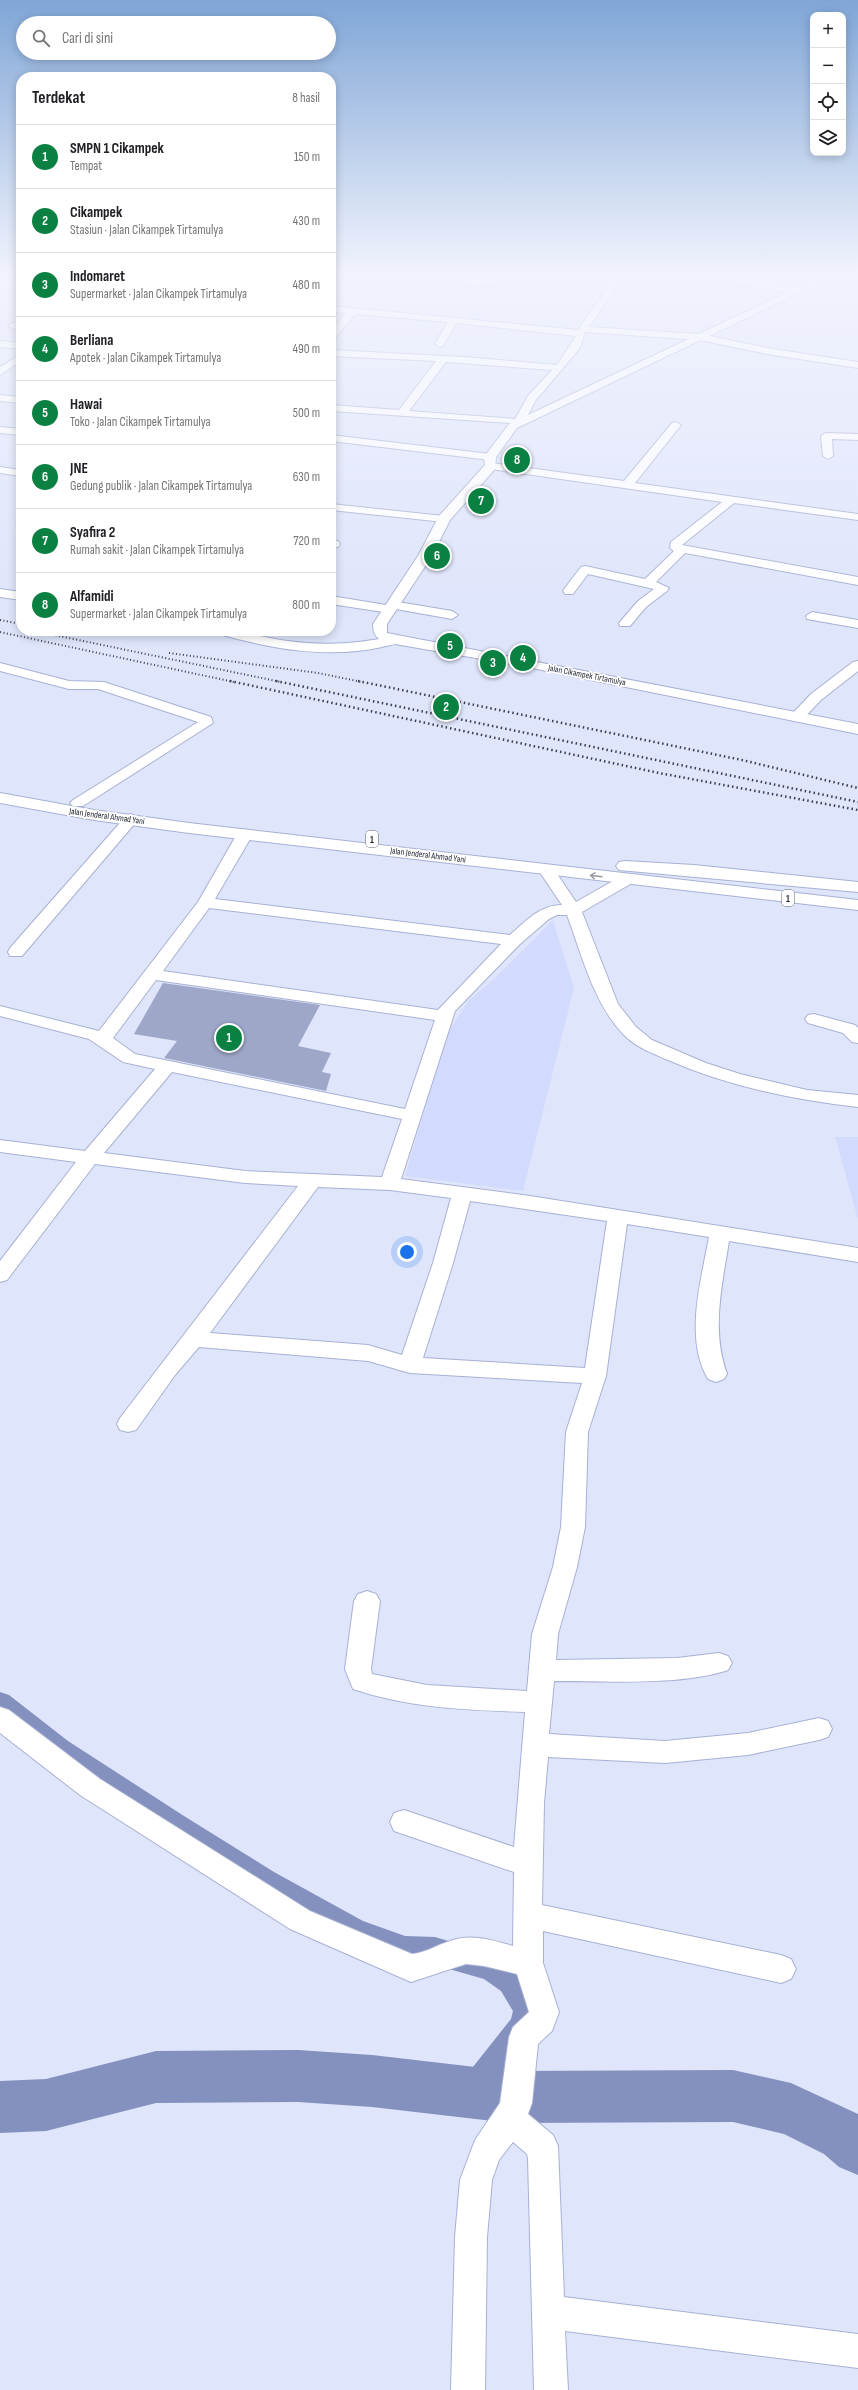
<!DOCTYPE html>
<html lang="id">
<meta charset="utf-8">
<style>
:root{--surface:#fff;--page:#f6f6f6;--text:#202124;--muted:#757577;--line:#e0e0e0;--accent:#0b8043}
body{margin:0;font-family:"Sofia Sans Condensed",sans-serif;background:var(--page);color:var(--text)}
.controls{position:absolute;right:12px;top:12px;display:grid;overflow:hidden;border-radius:8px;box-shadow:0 2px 10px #0003}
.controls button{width:36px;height:36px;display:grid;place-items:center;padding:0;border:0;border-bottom:1px solid var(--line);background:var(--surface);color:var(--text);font:20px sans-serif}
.you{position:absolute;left:407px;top:1252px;width:14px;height:14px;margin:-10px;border:3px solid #fff;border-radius:50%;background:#1a73e8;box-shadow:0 0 0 6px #1a73e833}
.badge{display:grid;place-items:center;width:26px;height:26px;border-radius:50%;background:var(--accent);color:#fff;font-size:13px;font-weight:700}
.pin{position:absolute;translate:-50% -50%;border:2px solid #fff;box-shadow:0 1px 4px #0006}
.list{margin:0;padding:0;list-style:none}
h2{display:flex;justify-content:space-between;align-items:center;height:52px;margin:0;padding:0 16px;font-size:17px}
h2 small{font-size:13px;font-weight:400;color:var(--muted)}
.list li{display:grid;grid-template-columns:26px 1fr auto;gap:12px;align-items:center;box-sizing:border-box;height:64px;padding:0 16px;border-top:1px solid var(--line)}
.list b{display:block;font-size:15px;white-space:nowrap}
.list p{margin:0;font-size:13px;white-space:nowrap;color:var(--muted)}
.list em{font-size:13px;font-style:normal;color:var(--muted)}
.icon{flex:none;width:22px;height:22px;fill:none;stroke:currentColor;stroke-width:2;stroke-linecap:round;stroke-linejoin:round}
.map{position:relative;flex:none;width:858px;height:2390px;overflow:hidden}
.search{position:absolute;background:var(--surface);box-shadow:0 2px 10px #0003;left:16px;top:16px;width:320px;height:44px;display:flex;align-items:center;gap:10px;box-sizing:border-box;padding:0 14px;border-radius:22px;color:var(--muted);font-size:15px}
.panel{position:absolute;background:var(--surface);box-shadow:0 2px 10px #0003;left:16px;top:72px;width:320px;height:564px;border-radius:16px}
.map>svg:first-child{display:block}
.built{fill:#d2dbfd}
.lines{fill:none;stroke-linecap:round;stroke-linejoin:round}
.canal{fill:#8490be;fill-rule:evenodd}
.river{fill:#8490be;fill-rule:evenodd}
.building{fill:#9ea7c8}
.minor-casing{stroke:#a8b1d3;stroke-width:2}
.tertiary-casing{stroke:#a8b1d3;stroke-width:2}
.trunk-casing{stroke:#a8b1d3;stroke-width:2}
.minor{fill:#fff;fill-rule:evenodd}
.tertiary{fill:#fff;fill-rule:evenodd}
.trunk{fill:#fff;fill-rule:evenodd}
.rail-far1{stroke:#3d404e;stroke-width:2;stroke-dasharray:1 2.5;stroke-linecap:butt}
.rail{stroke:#3d404e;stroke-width:2.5;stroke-dasharray:1.5 3;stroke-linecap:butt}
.oneway{stroke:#9a9ca1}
.labels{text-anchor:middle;stroke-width:3.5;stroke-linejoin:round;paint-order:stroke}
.far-street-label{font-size:9px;fill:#1f222f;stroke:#fff}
.shield{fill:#fff;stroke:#62646d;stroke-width:1}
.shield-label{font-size:10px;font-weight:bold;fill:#1f222f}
</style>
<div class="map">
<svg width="858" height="2390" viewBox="0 0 858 2390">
<rect width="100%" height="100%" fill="#dfe5fb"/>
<!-- built -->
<g class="built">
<path d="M553 920 574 988 523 1191 405 1176 446 1035 469 1000 493 980Z"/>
<path d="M835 1137H858V1219Z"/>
</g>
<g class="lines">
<!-- canal -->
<path class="canal" d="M0 1692 9 1695 68 1741 184 1816 274 1872 363 1921 405 1936 435 1937 492 1954 523 1971 543 2009 541 2023 528 2048 483 2104 472 2108 461 2104 456 2093 461 2082 511 2019 513 2011 501 1991 484 1979 435 1965 405 1964 343 1939 254 1890 164 1834 50 1757 0 1718Z"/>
<!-- river -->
<path class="river" d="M298 2050 372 2055 511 2071 733 2070 791 2083 858 2114V2175L839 2167 824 2154 784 2134 733 2122 511 2123 372 2107 298 2102 156 2103 46 2131 0 2133V2081L46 2079 156 2051Z"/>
</g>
<!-- building -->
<path class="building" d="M163 983 320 1005 298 1046 331 1053 322 1072 331 1074 326 1091 164 1058 177 1041 134 1034Z"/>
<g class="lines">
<!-- minor casing -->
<g class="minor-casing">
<g id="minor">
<path d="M465 270H473L468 279H497L504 270H513L509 276H535L539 279C532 286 516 278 506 281 496 283 468 290 459 281Z"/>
<path d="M620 270H628L589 327 700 334 767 348 858 362V368L767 354 700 340 585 332 580 348 536 400 523 424 331 411V405L399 410 436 361 331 356V350L464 357 557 365 576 336 456 323 443 346 440 347 435 344 448 322 355 314 334 339 331 340V331L346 313 331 312V306L578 330ZM446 362 552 370 528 396 515 419 409 411Z"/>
<path d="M836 270 858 271V277L837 273Z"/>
<path d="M737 279 795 287 799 290 795 293 734 284V280Z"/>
<path d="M0 282 21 286V292L0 288Z"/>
<path d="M21 319V332L8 326Z"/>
<path d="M0 341 21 343V349L0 347Z"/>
<path d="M21 354V361L0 375V367Z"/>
<path d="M0 395 21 397V403L0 401Z"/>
<path d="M676 422 681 425 635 483 858 514V520L734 503 682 545 858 577V585L685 553 656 582 669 588 667 591 646 607 630 626H620L619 623 638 601 654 589 588 574 573 594H565L563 591 565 588 581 567 585 566 645 579 674 551 670 548 671 542 722 502 491 469 486 466 491 463 624 481 672 423Z"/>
<path d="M0 427 21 429V435L0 433Z"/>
<path d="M826 433 858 434V440L832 439 833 456 828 459 823 456 821 436Z"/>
<path d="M331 435 490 454 495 457 490 460 331 441Z"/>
<path d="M0 467 21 470V476L0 473Z"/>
<path d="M331 504 444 516 450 519 444 522 331 510Z"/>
<path d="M331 540 338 541 340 544 338 547 331 548Z"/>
<path d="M0 589 21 592V600L0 597Z"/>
<path d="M331 596 386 605 392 601 452 611 458 615 452 619 396 609 390 613 331 604Z"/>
<path d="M812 612 858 620V628L807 619 806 616Z"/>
<path d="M217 631C242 631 264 638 288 641 324 646 359 644 395 636L402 640C398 645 388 645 382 647 328 659 272 649 219 634Z"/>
<path d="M858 661V671L821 700 802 720H792L790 717 792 714 811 694 853 662Z"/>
<path d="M0 663 69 681 104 682 211 717 213 723 83 806H73L70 803 73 800 198 722 98 689H69L0 671Z"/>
<path d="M131 814 139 819 136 822 22 956H10L8 952 10 948 126 816Z"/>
<path d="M245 829 253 834 215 899 510 935C526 921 540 905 562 905L539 871 541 868H553L576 902 620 877H632L634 880 632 883 582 912 618 1004 636 1027 652 1040 706 1063 740 1074 807 1090 858 1095V1107C793 1100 728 1086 668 1060 652 1053 635 1047 623 1034 593 1002 582 955 567 915H557L549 919 520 944 455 1011 401 1179 530 1196 858 1248V1262L729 1241C722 1286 711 1330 727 1374L724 1379 716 1382 708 1379C684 1338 701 1281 709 1237L627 1224 606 1376 588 1432 585 1527 577 1567 558 1634 556 1660 677 1658 719 1653 728 1656 732 1663 728 1670C681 1686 605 1681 554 1681L549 1734 665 1741 748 1733 819 1718 828 1721 832 1729 828 1737 819 1740 748 1755 665 1763 548 1757 544 1803 542 1905 781 1955 791 1959 796 1969 791 1979 781 1983 543 1931V1963L559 2012 552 2031 538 2044 532 2103 528 2114 553 2135 558 2146 564 2297 858 2334V2368L565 2331 568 2390H534L528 2158 527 2154 513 2142 499 2160 492 2180 487 2237 485 2390H451L455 2237 460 2180 475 2140 500 2103 509 2037 513 2027 529 2012 517 1974 484 1966 466 1964 411 1982 290 1929 80 1795 0 1733V1707L9 1710 100 1779 310 1911 412 1954C425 1953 437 1945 450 1941 471 1933 493 1940 513 1946L514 1872 394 1831 390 1822 394 1813 404 1810 514 1847 525 1712C466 1710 409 1708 353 1689L345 1669 354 1601 358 1594 367 1591 376 1594 380 1601 371 1669 372 1674 427 1685 527 1691 532 1634 553 1567 561 1527 566 1432 582 1383 410 1373 368 1361 199 1347 175 1375 136 1430 128 1432 120 1430 117 1424 120 1418 298 1186 245 1183 95 1164 7 1280 0 1282V1261L76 1162 0 1152V1140L85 1151 155 1069 123 1062 89 1039 0 1016V1006L99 1031 198 902 237 834ZM209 908 501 944 438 1010 163 971ZM156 980 435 1020 405 1109 135 1054 113 1038ZM172 1072 402 1119 382 1177 245 1171 104 1153ZM318 1187 390 1190 451 1198 433 1263 402 1355 368 1345 210 1333ZM470 1201 607 1221 585 1368 423 1358 453 1263Z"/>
<path d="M814 1014 855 1025 858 1028V1043L852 1042 843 1033 808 1023 805 1019 808 1015Z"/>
</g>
</g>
<!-- tertiary casing -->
<g class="tertiary-casing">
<path id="tertiary" d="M834 270H847L517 428 496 457 495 469 450 520 432 556 387 624V633L858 724V734L527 667 395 644C381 641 373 639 373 624L418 556 439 516 485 465 484 457 509 424Z"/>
</g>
<!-- trunk casing -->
<g class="trunk-casing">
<g id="trunk">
<path d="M0 793 94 810 189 823 858 900V910L189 833 94 820 0 803Z"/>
<path d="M625 861 694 865 858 882V892L619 870 616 866 619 862Z"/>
</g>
</g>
<!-- minor -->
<use href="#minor" class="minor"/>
<!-- tertiary -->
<use href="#tertiary" class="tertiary"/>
<!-- trunk -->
<use href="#trunk" class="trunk"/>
<!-- rail-far1 -->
<g class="rail-far1">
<path d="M0 620 21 624"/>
<path d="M35 631 281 682"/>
<path d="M0 632 234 682"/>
<path d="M169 653 318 673 362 682"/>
</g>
<!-- rail -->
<g class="rail">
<path d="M230 681 659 773 858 810"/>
<path d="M276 681 858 802"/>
<path d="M358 681 742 760 858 788"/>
</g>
</g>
<!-- one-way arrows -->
<defs><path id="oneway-shaft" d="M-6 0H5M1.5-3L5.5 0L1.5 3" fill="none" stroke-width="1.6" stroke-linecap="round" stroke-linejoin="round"/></defs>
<use class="oneway" href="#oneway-shaft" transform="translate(596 876) rotate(-173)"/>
<!-- sky -->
<linearGradient id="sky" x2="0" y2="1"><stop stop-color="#80a6d7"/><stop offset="0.45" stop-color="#f1f3fd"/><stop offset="1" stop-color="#f1f3fd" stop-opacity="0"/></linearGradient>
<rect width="858" height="605" fill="url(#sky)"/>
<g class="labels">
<!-- far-street labels -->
<g class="far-street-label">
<text transform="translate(587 675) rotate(11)" y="3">Jalan Cikampek Tirtamulya</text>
<text transform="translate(107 816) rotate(8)" y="3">Jalan Jenderal Ahmad Yani</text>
<text transform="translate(428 855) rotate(7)" y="3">Jalan Jenderal Ahmad Yani</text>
</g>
<!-- shield labels -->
<g class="shield">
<rect x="366" y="831" width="12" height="16" rx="3"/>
<rect x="782" y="890" width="12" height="16" rx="3"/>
</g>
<g class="shield-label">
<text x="372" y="843">1</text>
<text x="788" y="902">1</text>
</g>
</g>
</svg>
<div class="controls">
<button>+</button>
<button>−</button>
<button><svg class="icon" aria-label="locate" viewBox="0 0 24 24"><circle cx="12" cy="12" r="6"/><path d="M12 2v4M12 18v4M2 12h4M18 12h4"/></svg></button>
<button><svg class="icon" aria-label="layers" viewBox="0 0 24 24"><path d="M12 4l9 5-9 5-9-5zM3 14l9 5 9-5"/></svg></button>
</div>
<div class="you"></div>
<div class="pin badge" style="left:229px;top:1038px">1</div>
<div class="pin badge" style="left:446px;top:707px">2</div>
<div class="pin badge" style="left:493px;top:663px">3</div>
<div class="pin badge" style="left:523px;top:658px">4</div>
<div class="pin badge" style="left:450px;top:646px">5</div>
<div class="pin badge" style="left:437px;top:556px">6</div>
<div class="pin badge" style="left:481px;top:501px">7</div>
<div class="pin badge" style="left:517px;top:460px">8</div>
<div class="search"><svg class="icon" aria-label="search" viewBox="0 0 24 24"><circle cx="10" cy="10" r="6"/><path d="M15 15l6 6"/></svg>Cari di sini</div>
<section class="panel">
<h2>Terdekat<small>8 hasil</small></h2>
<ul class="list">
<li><span class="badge">1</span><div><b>SMPN 1 Cikampek</b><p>Tempat</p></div><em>150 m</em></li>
<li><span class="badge">2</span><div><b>Cikampek</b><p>Stasiun · Jalan Cikampek Tirtamulya</p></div><em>430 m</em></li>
<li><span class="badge">3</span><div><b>Indomaret</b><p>Supermarket · Jalan Cikampek Tirtamulya</p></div><em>480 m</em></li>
<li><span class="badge">4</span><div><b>Berliana</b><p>Apotek · Jalan Cikampek Tirtamulya</p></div><em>490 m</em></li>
<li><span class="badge">5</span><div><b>Hawai</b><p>Toko · Jalan Cikampek Tirtamulya</p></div><em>500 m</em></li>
<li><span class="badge">6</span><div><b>JNE</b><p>Gedung publik · Jalan Cikampek Tirtamulya</p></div><em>630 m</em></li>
<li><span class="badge">7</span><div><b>Syafira 2</b><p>Rumah sakit · Jalan Cikampek Tirtamulya</p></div><em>720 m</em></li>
<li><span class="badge">8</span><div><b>Alfamidi</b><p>Supermarket · Jalan Cikampek Tirtamulya</p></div><em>800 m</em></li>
</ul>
</section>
</div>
